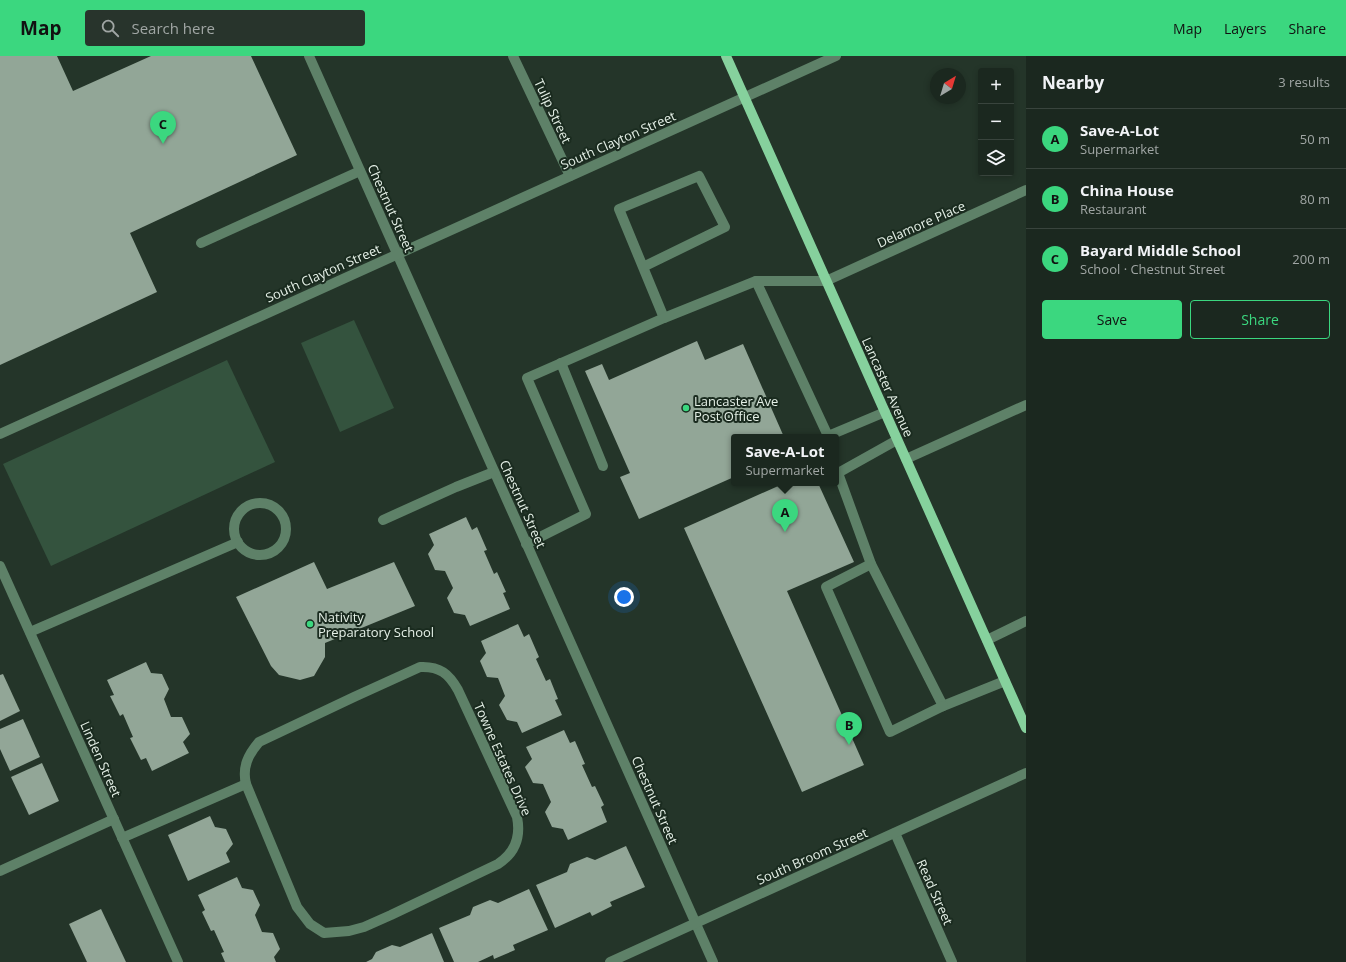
<!DOCTYPE html>
<meta charset="utf-8">
<style>
:root{--surface:#1b281f;--page:#28342c;--text:#f1f3f6;--muted:#a0a6a4;--line:#39443d;--accent:#3bd77f}
body{margin:0;font-family:"Open Sans",sans-serif;background:var(--page);color:var(--text)}
.controls{position:absolute;right:12px;top:12px;display:grid;overflow:hidden;border-radius:4px;box-shadow:0 2px 6px #0003}
.controls button{width:36px;height:36px;display:grid;place-items:center;padding:0;border:0;border-bottom:1px solid var(--line);background:var(--surface);color:var(--text);font:20px sans-serif}
.compass{position:absolute;left:930px;top:12px;width:36px;height:36px;border-radius:50%;background:var(--surface);box-shadow:0 2px 6px #0003;rotate:38deg}
.you{position:absolute;left:624px;top:541px;width:14px;height:14px;margin:-10px;border:3px solid #fff;border-radius:50%;background:#1a73e8;box-shadow:0 0 0 6px #1a73e833}
.badge{display:grid;place-items:center;width:26px;height:26px;border-radius:50%;background:var(--accent);color:#111;font-size:13px;font-weight:700}
.pin{position:absolute;translate:-50% -33px;filter:drop-shadow(0 1px 2px #0008)}
.pin::after{content:'';position:absolute;top:21px;width:14px;height:12px;background:inherit;clip-path:polygon(0 0,100% 0,50% 100%)}
.popup{position:absolute;left:731px;top:378px;width:108px;height:52px;box-sizing:border-box;display:grid;place-content:center;border-radius:4px;background:var(--surface);filter:drop-shadow(0 1px 3px #0005);font-size:13px;white-space:nowrap;color:var(--muted)}
.popup b{font-size:15px;color:var(--text)}
.popup::after{content:'';position:absolute;left:50%;top:100%;margin-left:-8px;border:8px solid transparent;border-top-color:var(--surface)}
.list{margin:0;padding:0;list-style:none}
h2{display:flex;justify-content:space-between;align-items:center;height:52px;margin:0;padding:0 16px;font-size:17px}
h2 small{font-size:13px;font-weight:400;color:var(--muted)}
.list li{display:grid;grid-template-columns:26px 1fr auto;gap:12px;align-items:center;box-sizing:border-box;height:60px;padding:0 16px;border-top:1px solid var(--line)}
.list b{display:block;font-size:15px;white-space:nowrap}
.list p{margin:0;font-size:13px;white-space:nowrap;color:var(--muted)}
.list em{font-size:13px;font-style:normal;color:var(--muted)}
.actions{display:flex;gap:8px;padding:12px 16px}
.actions a{flex:1;padding:9px 0;border:1px solid var(--accent);border-radius:4px;text-align:center;font-size:14px;color:var(--accent)}
.actions .main{background:var(--accent);color:#111}
.icon{flex:none;width:22px;height:22px;fill:none;stroke:currentColor;stroke-width:2;stroke-linecap:round;stroke-linejoin:round}
.map{position:relative;flex:none;width:1026px;height:906px;overflow:hidden}
header{display:flex;align-items:center;gap:24px;box-sizing:border-box;height:56px;padding:0 20px;background:var(--accent);color:#111}
header strong{font-size:19px}
nav{display:flex;gap:22px;margin-inline-start:auto;font-size:14px}
.search{width:280px;height:36px;background:var(--page);display:flex;align-items:center;gap:10px;box-sizing:border-box;padding:0 14px;border-radius:4px;color:var(--muted);font-size:15px}
main{display:flex}
aside{flex:1;background:var(--surface)}
.map>svg:first-child{display:block}
.green{fill:#34533e}
.building{fill:#92a697}
.lines{fill:none;stroke-linecap:round;stroke-linejoin:round}
.minor{stroke:#5e8168;stroke-width:10}
.major{stroke:#86d19d;stroke-width:10}
.poi-dot{fill:#3bd77f;stroke:#1a2b1f;stroke-width:1.5}
.labels{text-anchor:middle;stroke-width:4;stroke-linejoin:round;paint-order:stroke}
.street-label{font-size:13px;fill:#e5f0e7;stroke:#1a2b1f}
.poi-label{font-size:13px;fill:#e5f0e7;stroke:#1a2b1f;text-anchor:start}
</style>
<header>
<strong>Map</strong>
<div class="search"><svg class="icon" aria-label="search" viewBox="0 0 24 24"><circle cx="10" cy="10" r="6"/><path d="M15 15l6 6"/></svg>Search here</div>
<nav><a>Map</a><a>Layers</a><a>Share</a></nav>
</header>
<main>
<div class="map">
<svg width="1026" height="906" viewBox="0 0 1026 906">
<rect width="100%" height="100%" fill="#243529"/>
<!-- green -->
<g class="green">
<path d="M354 264 394 352 340 376 301 287Z"/>
<path d="M227 304 275 406 51 510 3 408Z"/>
</g>
<!-- building -->
<g class="building">
<path d="M0 0H57L73 35 151 0H251L297 99 130 177 157 236 0 309Z"/>
<path d="M697 285 705 304 743 288 784 381H734V421L639 463 620 421 630 417 585 315 602 308 609 324Z"/>
<path d="M785 427H818L854 506 787 535 864 709 802 736 684 472Z"/>
<path d="M466 461 472 474 477 471 487 494 484 495 494 518 497 516 506 536 503 537 510 553 470 570 465 559 454 557 447 542 453 532 445 515 435 514 428 498 434 489 429 478Z"/>
<path d="M314 506 327 533 394 506 415 550 325 587V601L314 620 300 624 279 619 271 610 236 541Z"/>
<path d="M518 568 524 581 529 578 539 601 536 603 546 625 550 623 558 643 555 644 562 659 522 677 517 666 507 664 499 649 505 640 498 622 487 621 480 605 486 597 481 585Z"/>
<path d="M146 606 151 617 162 618 169 633 164 643 171 661H182L190 678 183 686 189 697 152 715 146 702 141 704 130 682 133 681 123 658 120 660 110 640 114 639 107 624Z"/>
<path d="M3 618 20 655 0 665V619Z"/>
<path d="M23 663 40 701 10 715 0 693V673Z"/>
<path d="M564 674 570 687 575 685 585 708 582 709 592 731 595 730 604 749 601 751 607 766 568 784 563 773 552 771 545 756 551 746 543 728 533 727 525 711 532 703 526 691Z"/>
<path d="M42 707 59 745 29 759 11 721Z"/>
<path d="M210 760 215 771 226 773 233 788 226 797 230 806 188 825 168 779Z"/>
<path d="M626 790 645 831 610 846 612 850 592 860 590 856 555 872 536 829 567 816 570 808 587 801 595 804Z"/>
<path d="M237 821 242 832 253 834 260 849 255 859 262 876 273 877 280 893 274 901 276 906H225L221 897 224 896 214 874 211 875 202 856 205 854 198 839Z"/>
<path d="M529 833 548 874 513 889 515 894 494 903 493 899 478 906H454L439 872 470 859 473 851 490 844 498 847Z"/>
<path d="M101 853 126 906H87L69 868Z"/>
<path d="M432 877 444 906H366L372 903 376 896 392 889 400 891Z"/>
</g>
<g class="lines">
<!-- minor -->
<g class="minor">
<path d="M309 0 713 906"/>
<path d="M513 0 570 120"/>
<path d="M201 187 360 115"/>
<path d="M643 211 725 171 699 120 619 153 664 262"/>
<path d="M756 225 828 380 885 356"/>
<path d="M561 307 603 410"/>
<path d="M0 378 836 0"/>
<path d="M897 384 838 417 871 508 943 650 1005 625"/>
<path d="M906 403 1026 349"/>
<circle cx="260" cy="473" r="26"/>
<path d="M383 464 456 431 494 416"/>
<path d="M526 488 586 458 527 322 664 262 756 225H826L1026 134"/>
<path d="M871 508 826 531 890 676 943 650"/>
<path d="M0 510 178 906"/>
<path d="M30 576 238 486"/>
<path d="M987 584 1026 565"/>
<path d="M420 611C440 610 449 618 458 634L517 761C521 781 515 797 498 808L391 859 364 871 349 875 324 877 310 868 297 851 246 728C242 711 248 699 259 686L354 641Z"/>
<path d="M895 777 952 906"/>
<path d="M122 782 246 728"/>
<path d="M0 815 114 763"/>
<path d="M610 906 1026 717"/>
</g>
<!-- major -->
<path class="major" d="M726 0 1026 672"/>
</g>
<!-- markers -->
<g class="poi-dot">
<circle cx="686" cy="352" r="4"/>
<circle cx="310" cy="568" r="4"/>
</g>
<g class="labels">
<!-- street labels -->
<g class="street-label">
<text transform="translate(553 55) rotate(65)" y="5">Tulip Street</text>
<text transform="translate(618 84) rotate(-24)" y="5">South Clayton Street</text>
<text transform="translate(391 152) rotate(66)" y="5">Chestnut Street</text>
<text transform="translate(921 168) rotate(-24)" y="5">Delamore Place</text>
<text transform="translate(323 217) rotate(-24)" y="5">South Clayton Street</text>
<text transform="translate(888 331) rotate(66)" y="5">Lancaster Avenue</text>
<text transform="translate(523 448) rotate(66)" y="5">Chestnut Street</text>
<text transform="translate(101 703) rotate(66)" y="5">Linden Street</text>
<text transform="translate(503 703) rotate(66)" y="5">Towne Estates Drive</text>
<text transform="translate(655 744) rotate(66)" y="5">Chestnut Street</text>
<text transform="translate(812 800) rotate(-24)" y="5">South Broom Street</text>
<text transform="translate(935 836) rotate(66)" y="5">Read Street</text>
</g>
<!-- poi labels -->
<g class="poi-label">
<text x="694" y="350">Lancaster Ave<tspan x="694" dy="15">Post Office</tspan></text>
<text x="318" y="566">Nativity<tspan x="318" dy="15">Preparatory School</tspan></text>
</g>
</g>
</svg>
<div class="controls">
<button>+</button>
<button>−</button>
<button><svg class="icon" aria-label="layers" viewBox="0 0 24 24"><path d="M12 4l9 5-9 5-9-5zM3 14l9 5 9-5"/></svg></button>
</div>
<svg class="compass" viewBox="-18 -18 36 36"><path d="M0-13l5 13h-10z" fill="#e53935"/><path d="M0 13l5-13h-10z" fill="#a0a6a4"/></svg>
<div class="you"></div>
<div class="pin badge" style="left:785px;top:476px">A</div>
<div class="popup"><b>Save-A-Lot</b>Supermarket</div>
<div class="pin badge" style="left:849px;top:689px">B</div>
<div class="pin badge" style="left:163px;top:88px">C</div>
</div>
<aside>
<h2>Nearby<small>3 results</small></h2>
<ul class="list">
<li><span class="badge">A</span><div><b>Save-A-Lot</b><p>Supermarket</p></div><em>50 m</em></li>
<li><span class="badge">B</span><div><b>China House</b><p>Restaurant</p></div><em>80 m</em></li>
<li><span class="badge">C</span><div><b>Bayard Middle School</b><p>School · Chestnut Street</p></div><em>200 m</em></li>
</ul>
<div class="actions"><a class="main">Save</a><a>Share</a></div>
</aside>
</main>
